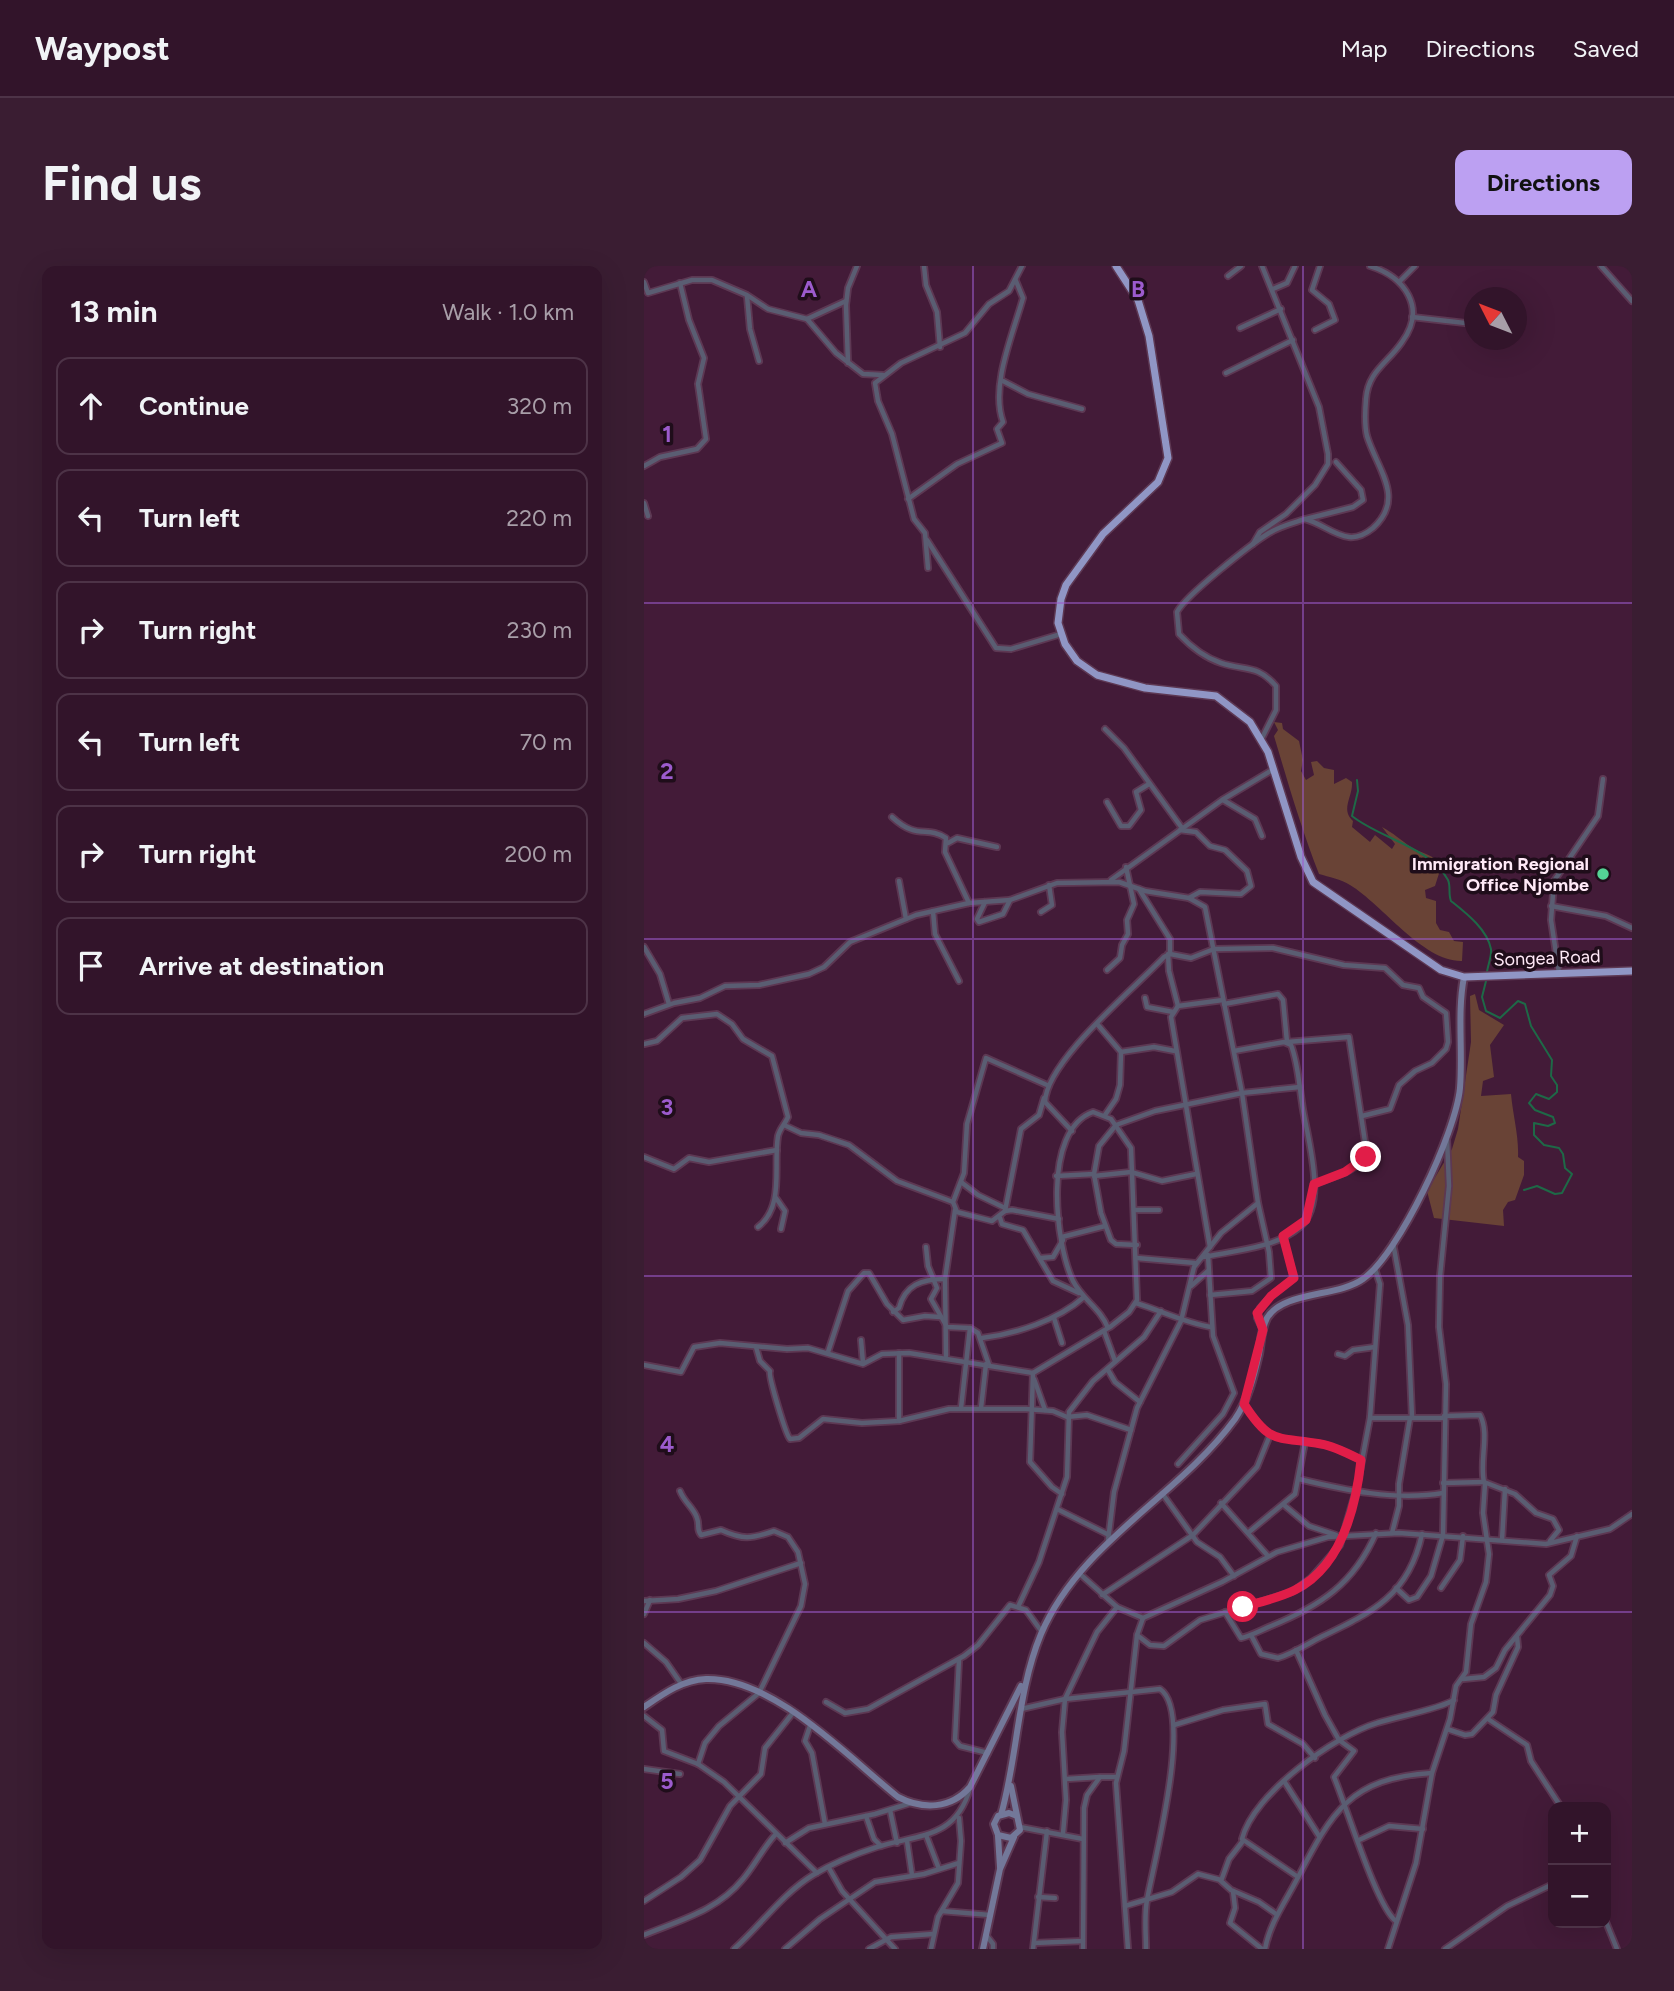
<!DOCTYPE html>
<meta charset="utf-8">
<style>
:root{--surface:#32142a;--page:#3a1d32;--text:#f1f3f6;--muted:#a89ea8;--line:#4d3347;--accent:#bca0f2}
body{margin:0;font-family:Figtree,sans-serif;background:var(--page);color:var(--text)}
.controls{position:absolute;right:21px;bottom:21px;display:grid;overflow:hidden;border-radius:14px;box-shadow:0 7px 28px #0002}
.controls button{width:63px;height:63px;display:grid;place-items:center;padding:0;border:0;border-bottom:2px solid var(--line);background:var(--surface);color:var(--text);font:35px sans-serif}
.compass{position:absolute;left:820px;top:21px;width:63px;height:63px;border-radius:50%;background:var(--surface);box-shadow:0 7px 28px #0002;rotate:312deg}
.stop{position:absolute;width:21px;height:21px;margin:-16px;border:5px solid #e11d48;border-radius:50%;background:#fff}
.stop.end{background:#e11d48;border-color:#fff;box-shadow:0 2px 7px #0008}
.list{margin:0;padding:0;list-style:none}
h2{display:flex;justify-content:space-between;align-items:center;height:91px;margin:0;padding:0 28px;font-size:30px}
h2 small{font-size:23px;font-weight:400;color:var(--muted)}
.list li{display:grid;grid-template-columns:46px 1fr auto;gap:21px;align-items:center;box-sizing:border-box;height:98px;margin:0 14px 14px;padding:0 14px;border:2px solid var(--line);border-radius:14px}
.list b{display:block;font-size:26px;white-space:nowrap}
.list em{font-size:23px;font-style:normal;color:var(--muted)}
.icon{flex:none;width:38px;height:38px;fill:none;stroke:currentColor;stroke-width:2;stroke-linecap:round;stroke-linejoin:round}
.map{position:relative;flex:none;width:988px;height:1683px;overflow:hidden;border-radius:14px}
header{display:flex;align-items:center;gap:42px;box-sizing:border-box;height:98px;padding:0 35px;background:var(--surface);border-bottom:2px solid var(--line)}
header strong{font-size:33px}
nav{display:flex;gap:38px;margin-inline-start:auto;font-size:24px}
.intro{display:flex;align-items:center;justify-content:space-between;box-sizing:border-box;height:168px;padding:0 42px}
h1{margin:0;font-size:49px}
.button{padding:18px 32px;border-radius:14px;background:var(--accent);color:#111;font-size:24px;font-weight:700}
main{display:flex;gap:42px;padding:0 42px}
aside{flex:1;background:var(--surface);border-radius:14px;box-shadow:0 7px 28px #0002}
.map>svg:first-child{display:block}
.green{fill:#694336}
.lines{fill:none;stroke-linecap:round;stroke-linejoin:round}
.stream{stroke:#1e6947;stroke-width:2}
.minor-casing{stroke:#5d3853;stroke-width:8}
.secondary-casing{stroke:#5d3853;stroke-width:10}
.trunk-casing{stroke:#5d3853;stroke-width:10}
.minor{stroke:#5a5d72;stroke-width:4.5}
.secondary{stroke:#737899;stroke-width:6}
.trunk{stroke:#9096c5;stroke-width:7}
.route{stroke:#e11d48;stroke-width:9}
.grid{fill:none;stroke:#9c5bcd;stroke-width:2;stroke-opacity:0.55}
.poi-dot{fill:#54d395;stroke:#1f0d1a;stroke-width:2.5}
.labels{text-anchor:middle;stroke-width:7;stroke-linejoin:round;paint-order:stroke}
.poi-label{font-size:18px;font-weight:bold;fill:#ffe9f7;stroke:#1f0d1a;text-anchor:end}
.street-label{font-size:18px;fill:#ffe9f7;stroke:#1f0d1a}
.grid-label{font-size:23px;text-anchor:middle;font-weight:bold;fill:#9c5bcd;stroke:#1f0d1a;stroke-width:7;stroke-linejoin:round;paint-order:stroke}
</style>
<header>
<strong>Waypost</strong>
<nav><a>Map</a><a>Directions</a><a>Saved</a></nav>
</header>
<div class="intro"><h1>Find us</h1><a class="button">Directions</a></div>
<main>
<aside>
<h2>13 min<small>Walk · 1.0 km</small></h2>
<ul class="list">
<li><svg class="icon" aria-label="ahead" viewBox="0 0 24 24"><path d="M12 20V5M6 11l6-6 6 6"/></svg><div><b>Continue</b></div><em>320 m</em></li>
<li><svg class="icon" aria-label="left" viewBox="0 0 24 24"><path d="M17 20v-9H6M10 6l-5 5 5 5"/></svg><div><b>Turn left</b></div><em>220 m</em></li>
<li><svg class="icon" aria-label="right" viewBox="0 0 24 24"><path d="M7 20v-9h11M14 6l5 5-5 5"/></svg><div><b>Turn right</b></div><em>230 m</em></li>
<li><svg class="icon" aria-label="left" viewBox="0 0 24 24"><path d="M17 20v-9H6M10 6l-5 5 5 5"/></svg><div><b>Turn left</b></div><em>70 m</em></li>
<li><svg class="icon" aria-label="right" viewBox="0 0 24 24"><path d="M7 20v-9h11M14 6l5 5-5 5"/></svg><div><b>Turn right</b></div><em>200 m</em></li>
<li><svg class="icon" aria-label="arrive" viewBox="0 0 24 24"><path d="M6 21V4h12l-3 4 3 4H6"/></svg><div><b>Arrive at destination</b></div></li>
</ul>
</aside>
<div class="map">
<svg width="988" height="1683" viewBox="0 0 988 1683">
<rect width="100%" height="100%" fill="#431b38"/>
<!-- green -->
<g class="green">
<path d="M630 456 638 457 639 463 655 475 659 494 657 505 662 514 670 509 667 496 673 495 680 502 690 504V518L702 512 708 516C709 531 696 543 709 555L708 561 726 576 731 569 748 583 751 578 738 561C749 567 757 574 767 581 778 588 786 587 798 598L791 620 781 624 782 632 792 635V657L796 664 805 666 810 675 819 676 818 695C779 696 739 639 706 619 697 613 685 611 675 608 657 562 644 517 630 470L634 464Z"/>
<path d="M831 728 835 744 860 759 846 779 850 811 839 815 837 830 867 828C869 850 875 870 874 891L880 895V909L871 934 864 936 859 944 860 960 790 952 783 925 808 883 814 863 827 776 826 730Z"/>
</g>
<g class="lines">
<!-- stream -->
<g class="stream">
<path d="M713 514 714 525 708 550C735 572 786 581 804 614 807 621 804 628 807 635 822 647 843 663 847 683 848 689 844 699 843 706"/>
<path d="M843 711 838 731 842 745 856 752 874 735 881 738 887 760 908 794 907 810 913 819V826L905 833 892 828 885 837 891 844 909 851 911 857 904 860 890 857V869L900 879 915 882 919 888 921 902 928 908 918 927 911 928 893 920 880 924"/>
</g>
<!-- minor casing -->
<g class="minor-casing">
<g id="minor">
<path d="M280 0 282 19 293 46 296 81"/>
<path d="M957 0 988 35"/>
<path d="M584 10 597 0"/>
<path d="M756 15 771 0"/>
<path d="M0 16 4 27 48 14H68L103 29 124 43 163 53 192 87 219 108 239 109"/>
<path d="M629 23 643 17 651 0"/>
<path d="M103 30 106 63 115 95"/>
<path d="M768 51 830 58"/>
<path d="M163 53 202 35"/>
<path d="M596 62 637 43"/>
<path d="M671 64 691 54 685 38 668 24 676 0"/>
<path d="M204 97 202 39 204 22 213 0"/>
<path d="M582 107 649 74"/>
<path d="M359 115 384 128 438 143"/>
<path d="M0 200 16 191 53 183 62 173 54 118 60 92 45 54 36 17"/>
<path d="M264 233 313 198 358 177 353 163 359 156C346 120 369 68 379 32L372 15"/>
<path d="M0 237 4 250"/>
<path d="M662 253 709 241 719 234 717 224 692 196"/>
<path d="M283 274 352 382 367 383 417 368"/>
<path d="M609 278 616 266 642 248 671 219 684 198V188L675 141 618 0"/>
<path d="M284 302 281 267 270 253 248 168 234 135 231 117 257 97 321 67 345 38 365 25 378 0"/>
<path d="M461 463 480 482 538 562"/>
<path d="M618 472 632 444V420C613 398 601 405 577 397 559 391 547 381 535 368L533 346C542 329 607 278 625 267 636 260 649 257 661 253 677 257 689 269 705 271 714 272 723 267 729 262 762 232 733 203 723 170 720 158 721 145 722 133 724 105 744 97 758 76 783 42 761 11 726 0"/>
<path d="M579 534 611 553 618 570"/>
<path d="M463 536 477 560H485L497 544 492 526 505 518"/>
<path d="M248 551C274 575 282 559 302 572L301 586 325 637"/>
<path d="M536 564 552 566 566 580 581 584 603 605 607 620 597 628 556 626 545 632"/>
<path d="M304 577 313 572 353 581"/>
<path d="M467 614 578 534 630 503"/>
<path d="M255 615 262 653"/>
<path d="M495 623 526 673V688"/>
<path d="M341 636 333 653 335 656 359 648 366 634"/>
<path d="M907 640 962 650 988 662"/>
<path d="M289 645 291 668 315 715"/>
<path d="M397 646 408 639 405 619"/>
<path d="M0 681 16 708 25 738"/>
<path d="M524 688 525 705 534 740"/>
<path d="M463 704 476 692 478 679 484 668 483 654 490 638 482 601"/>
<path d="M915 707 907 654 910 615 954 550 959 513"/>
<path d="M501 732 503 741 529 746"/>
<path d="M580 738 634 728 639 734 643 776 705 771 723 889C713 906 687 911 670 918"/>
<path d="M0 748 30 737 56 732 81 720 115 719 165 708 180 701 206 676 272 649 325 637 366 634 413 617 475 616 501 625 545 632 561 641 598 827 614 937 577 967 550 1001 537 1055 493 1142 470 1226 464 1275"/>
<path d="M454 759 477 786 510 781 531 785"/>
<path d="M0 778 13 775 38 752 73 748 88 758 99 773 128 790 144 851C141 858 136 862 134 870 129 900 141 940 114 961"/>
<path d="M403 819 342 792 323 858 320 907 309 936 313 946 348 955 361 945 368 944 415 953"/>
<path d="M461 849 472 833 476 819 477 786"/>
<path d="M140 859 157 867 175 869 205 879 253 915 309 936"/>
<path d="M428 865 401 836C402 795 491 722 520 691L526 688 547 692 570 683 629 682 700 699 741 702 759 719 775 722 779 731 802 747 804 776 802 783 788 797 771 805 755 819 746 843 718 850"/>
<path d="M0 891 30 903 45 892 65 896 133 884"/>
<path d="M412 910 450 908"/>
<path d="M450 910 487 906 518 915 552 908"/>
<path d="M317 916 334 929 361 942"/>
<path d="M132 932 141 945 137 963"/>
<path d="M490 944H515"/>
<path d="M361 945 377 863 395 849 400 832"/>
<path d="M356 952 358 958 379 964 409 1015 435 1027"/>
<path d="M418 971 461 960"/>
<path d="M749 977 764 1059 768 1151"/>
<path d="M493 979 472 978 467 974 457 947 450 908 455 880 472 859 511 845 598 827 656 821"/>
<path d="M282 981 284 1000 293 1022 287 1033 303 1061 326 1062 334 1067 345 1099"/>
<path d="M566 981 527 751 534 740 579 734"/>
<path d="M559 991C589 985 632 982 656 961 685 936 662 869 658 837 655 818 654 797 647 779L640 776 590 785"/>
<path d="M397 992 409 991 419 974"/>
<path d="M493 992 551 997"/>
<path d="M547 1020 564 1005"/>
<path d="M566 1029 608 1025 627 1012 625 986 614 937"/>
<path d="M492 1037C518 1045 541 1057 567 1061"/>
<path d="M249 1046 255 1042C261 1019 277 1013 301 1013"/>
<path d="M410 1052 418 1077"/>
<path d="M619 1064 613 1052 616 1042 627 1030 650 1012 639 970"/>
<path d="M460 1065 471 1095"/>
<path d="M338 1072C372 1068 414 1054 440 1031"/>
<path d="M217 1074 219 1097"/>
<path d="M112 1081 116 1095 126 1105C124 1110 142 1169 146 1173L155 1172 179 1153 218 1157 255 1155 305 1143H382L409 1145 423 1151 443 1149 487 1164"/>
<path d="M184 1086 204 1025 220 1007H225L243 1038 259 1054 281 1050 296 1051"/>
<path d="M694 1088 701 1090 709 1084 731 1081"/>
<path d="M302 1090 301 1013 311 944"/>
<path d="M0 1099 37 1106 50 1081 76 1077 143 1083 164 1082 219 1098 238 1088 265 1087 389 1107"/>
<path d="M464 1104 471 1116 496 1136"/>
<path d="M390 1113 401 1144"/>
<path d="M600 1138C627 1180 633 1170 677 1178 690 1180 705 1188 717 1194"/>
<path d="M317 1142 326 1062"/>
<path d="M337 1142 342 1098"/>
<path d="M800 1150 836 1149C846 1168 835 1195 840 1216L871 1228 892 1247 909 1253 915 1264 906 1275"/>
<path d="M726 1152H800"/>
<path d="M255 1155V1087"/>
<path d="M534 1198 579 1148 590 1127 569 1070 564 989"/>
<path d="M655 1213C700 1224 752 1235 799 1227"/>
<path d="M799 1217 840 1216"/>
<path d="M36 1225C40 1236 50 1242 53 1252 56 1260 52 1263 57 1269L77 1264C99 1274 107 1273 130 1265L144 1271 154 1286 161 1318 157 1340 115 1427 75 1460 61 1477 54 1498"/>
<path d="M518 1227 553 1276 576 1291 590 1310"/>
<path d="M418 1228 408 1221 386 1196 389 1107 454 1068C458 1066 462 1063 466 1061L485 1046 493 1034 487 882 467 853 449 846C398 864 411 977 429 1015 438 1033 457 1043 464 1062"/>
<path d="M577 1237 624 1290"/>
<path d="M640 1239 665 1260 692 1269"/>
<path d="M413 1243 465 1269"/>
<path d="M605 1266 651 1228 661 1176"/>
<path d="M748 1267 755 1240V1218L766 1152"/>
<path d="M858 1274 861 1223"/>
<path d="M436 1308 473 1341 499 1352 578 1316 633 1286 684 1271 755 1267 902 1278 966 1263 988 1248"/>
<path d="M752 1322 765 1334 773 1331 787 1310 799 1269 802 1118 795 1061 796 1010 805 920 803 873"/>
<path d="M797 1322 816 1294 819 1270"/>
<path d="M458 1329 549 1269 613 1201 626 1169"/>
<path d="M0 1335 34 1333 72 1325 157 1297"/>
<path d="M374 1341 395 1296 423 1211 425 1146 449 1115 500 1071 517 1045"/>
<path d="M581 1346 597 1372C607 1370 617 1364 627 1360 676 1340 710 1318 732 1267"/>
<path d="M0 1348 6 1334"/>
<path d="M499 1352 493 1369 506 1379 520 1380 556 1354 648 1326 667 1312 696 1279 713 1221 726 1152 736 1018 731 1003"/>
<path d="M607 1369 617 1388 634 1392C650 1387 663 1378 677 1371 729 1346 765 1329 778 1268"/>
<path d="M0 1377 22 1396 38 1419"/>
<path d="M652 1384 681 1449 695 1474 710 1485 690 1511C702 1539 733 1642 752 1655"/>
<path d="M315 1394 311 1474 316 1480 344 1487"/>
<path d="M819 1413 840 1411 852 1402 861 1384 906 1329 909 1320 905 1309 927 1290 933 1270"/>
<path d="M182 1436 201 1447 224 1443 320 1390 334 1379 366 1339 382 1344 398 1366"/>
<path d="M377 1443 421 1433 516 1423C550 1446 510 1595 503 1634 500 1650 502 1667 502 1683"/>
<path d="M0 1450 18 1464 20 1485 54 1498 80 1516 173 1607"/>
<path d="M844 1453 883 1479 887 1495 917 1541"/>
<path d="M530 1459 579 1444 621 1438 624 1458 659 1478 671 1492"/>
<path d="M166 1460 161 1475 168 1487 181 1558"/>
<path d="M803 1463 821 1469 828 1468 849 1446 852 1429 874 1381 873 1371"/>
<path d="M0 1503 36 1508"/>
<path d="M422 1513 456 1511"/>
<path d="M640 1515 675 1570"/>
<path d="M246 1544 253 1577"/>
<path d="M222 1550 230 1573 237 1580"/>
<path d="M376 1561 439 1573"/>
<path d="M419 1567 422 1534 418 1466 421 1433 453 1366 473 1341"/>
<path d="M282 1569 295 1603"/>
<path d="M715 1574 745 1560 779 1563"/>
<path d="M263 1575 268 1609"/>
<path d="M599 1575 585 1593 577 1615 587 1624 615 1636 632 1648"/>
<path d="M141 1577 165 1562 231 1548 267 1537"/>
<path d="M185 1602 198 1625 251 1683"/>
<path d="M654 1611 598 1573C609 1528 690 1470 733 1457 751 1451 796 1443 810 1434"/>
<path d="M589 1625 591 1642 586 1657 618 1683"/>
<path d="M394 1631 411 1632"/>
<path d="M0 1635 37 1611 56 1594 86 1540 117 1508 121 1482 148 1448"/>
<path d="M481 1640 528 1626 554 1608 577 1614"/>
<path d="M298 1645 346 1649"/>
<path d="M962 1656 973 1683"/>
<path d="M0 1669C36 1654 73 1645 99 1613 111 1599 119 1582 131 1569"/>
<path d="M342 1669 349 1678V1683"/>
<path d="M390 1677 439 1675"/>
<path d="M90 1683C117 1659 138 1628 169 1609 189 1597 211 1588 233 1581 275 1568 312 1573 326 1522"/>
<path d="M141 1683 176 1653 231 1616 280 1608 315 1597"/>
<path d="M225 1683 247 1671 289 1668"/>
<path d="M287 1683 294 1651 314 1617 317 1575 315 1552"/>
<path d="M389 1683 403 1565"/>
<path d="M439 1683 440 1542 443 1529 456 1511H473"/>
<path d="M484 1683 472 1517 480 1485 493 1369"/>
<path d="M621 1683C626 1657 640 1638 652 1615 687 1548 704 1512 788 1507"/>
<path d="M744 1683 772 1597 788 1507 806 1453 812 1420 822 1406 827 1358 842 1316 845 1288 839 1247 841 1218"/>
<path d="M801 1683 863 1640 909 1618"/>
</g>
</g>
<!-- secondary casing -->
<g class="secondary-casing">
<g id="secondary">
<path d="M0 1441C19 1428 38 1414 62 1413 129 1411 205 1492 254 1531 279 1544 307 1543 326 1521L377 1420"/>
<path d="M367 1520 376 1564 367 1572 354 1569 350 1558 354 1550 365 1547 373 1550"/>
<path d="M357 1549C374 1489 373 1426 397 1368 436 1276 534 1231 591 1153 604 1134 610 1110 615 1088 617 1077 617 1063 623 1052 639 1025 694 1031 719 1013 755 988 812 866 816 822 819 785 813 747 820 711"/>
<path d="M354 1570 356 1601"/>
<path d="M339 1683 356 1603 370 1571"/>
</g>
</g>
<!-- trunk casing -->
<g class="trunk-casing">
<path id="trunk" d="M472 0 494 34 505 70 524 192 514 216 459 268 422 319 417 333 414 357 421 378 433 395 453 409 501 422 572 430 606 456 624 486 657 591 669 616 797 704 820 711 988 705"/>
</g>
<!-- minor -->
<use href="#minor" class="minor"/>
<!-- secondary -->
<use href="#secondary" class="secondary"/>
<!-- trunk -->
<use href="#trunk" class="trunk"/>
</g>
<g class="lines">
<!-- route -->
<path class="route" d="M599 1341C616 1336 635 1332 651 1324 697 1301 712 1241 717 1194 705 1188 690 1180 677 1178 633 1170 627 1180 600 1138L619 1064 613 1047 627 1030 650 1012 639 970 662 954 670 918 701 906 722 891"/>
</g>
<!-- grid -->
<path class="grid" d="M329 0V1683M659 0V1683M0 337H988M0 673H988M0 1010H988M0 1346H988"/>
<!-- markers -->
<circle class="poi-dot" cx="959" cy="608" r="7"/>
<g class="labels">
<!-- poi labels -->
<g class="poi-label">
<text x="945" y="604">Immigration Regional<tspan x="945" dy="21">Office Njombe</tspan></text>
</g>
<!-- street labels -->
<g class="street-label">
<text transform="translate(903 692) rotate(-2)" y="6">Songea Road</text>
</g>
</g>
<g class="grid-label">
<text x="165" y="31">A</text>
<text x="494" y="31">B</text>
<text x="23" y="176">1</text>
<text x="23" y="513">2</text>
<text x="23" y="849">3</text>
<text x="23" y="1186">4</text>
<text x="23" y="1523">5</text>
</g>
</svg>
<div class="controls">
<button>+</button>
<button>−</button>
</div>
<svg class="compass" viewBox="-18 -18 36 36"><path d="M0-13l5 13h-10z" fill="#e53935"/><path d="M0 13l5-13h-10z" fill="#a89ea8"/></svg>
<div class="stop" style="left:599px;top:1341px"></div>
<div class="stop end" style="left:722px;top:891px"></div>
</div>
</main>
